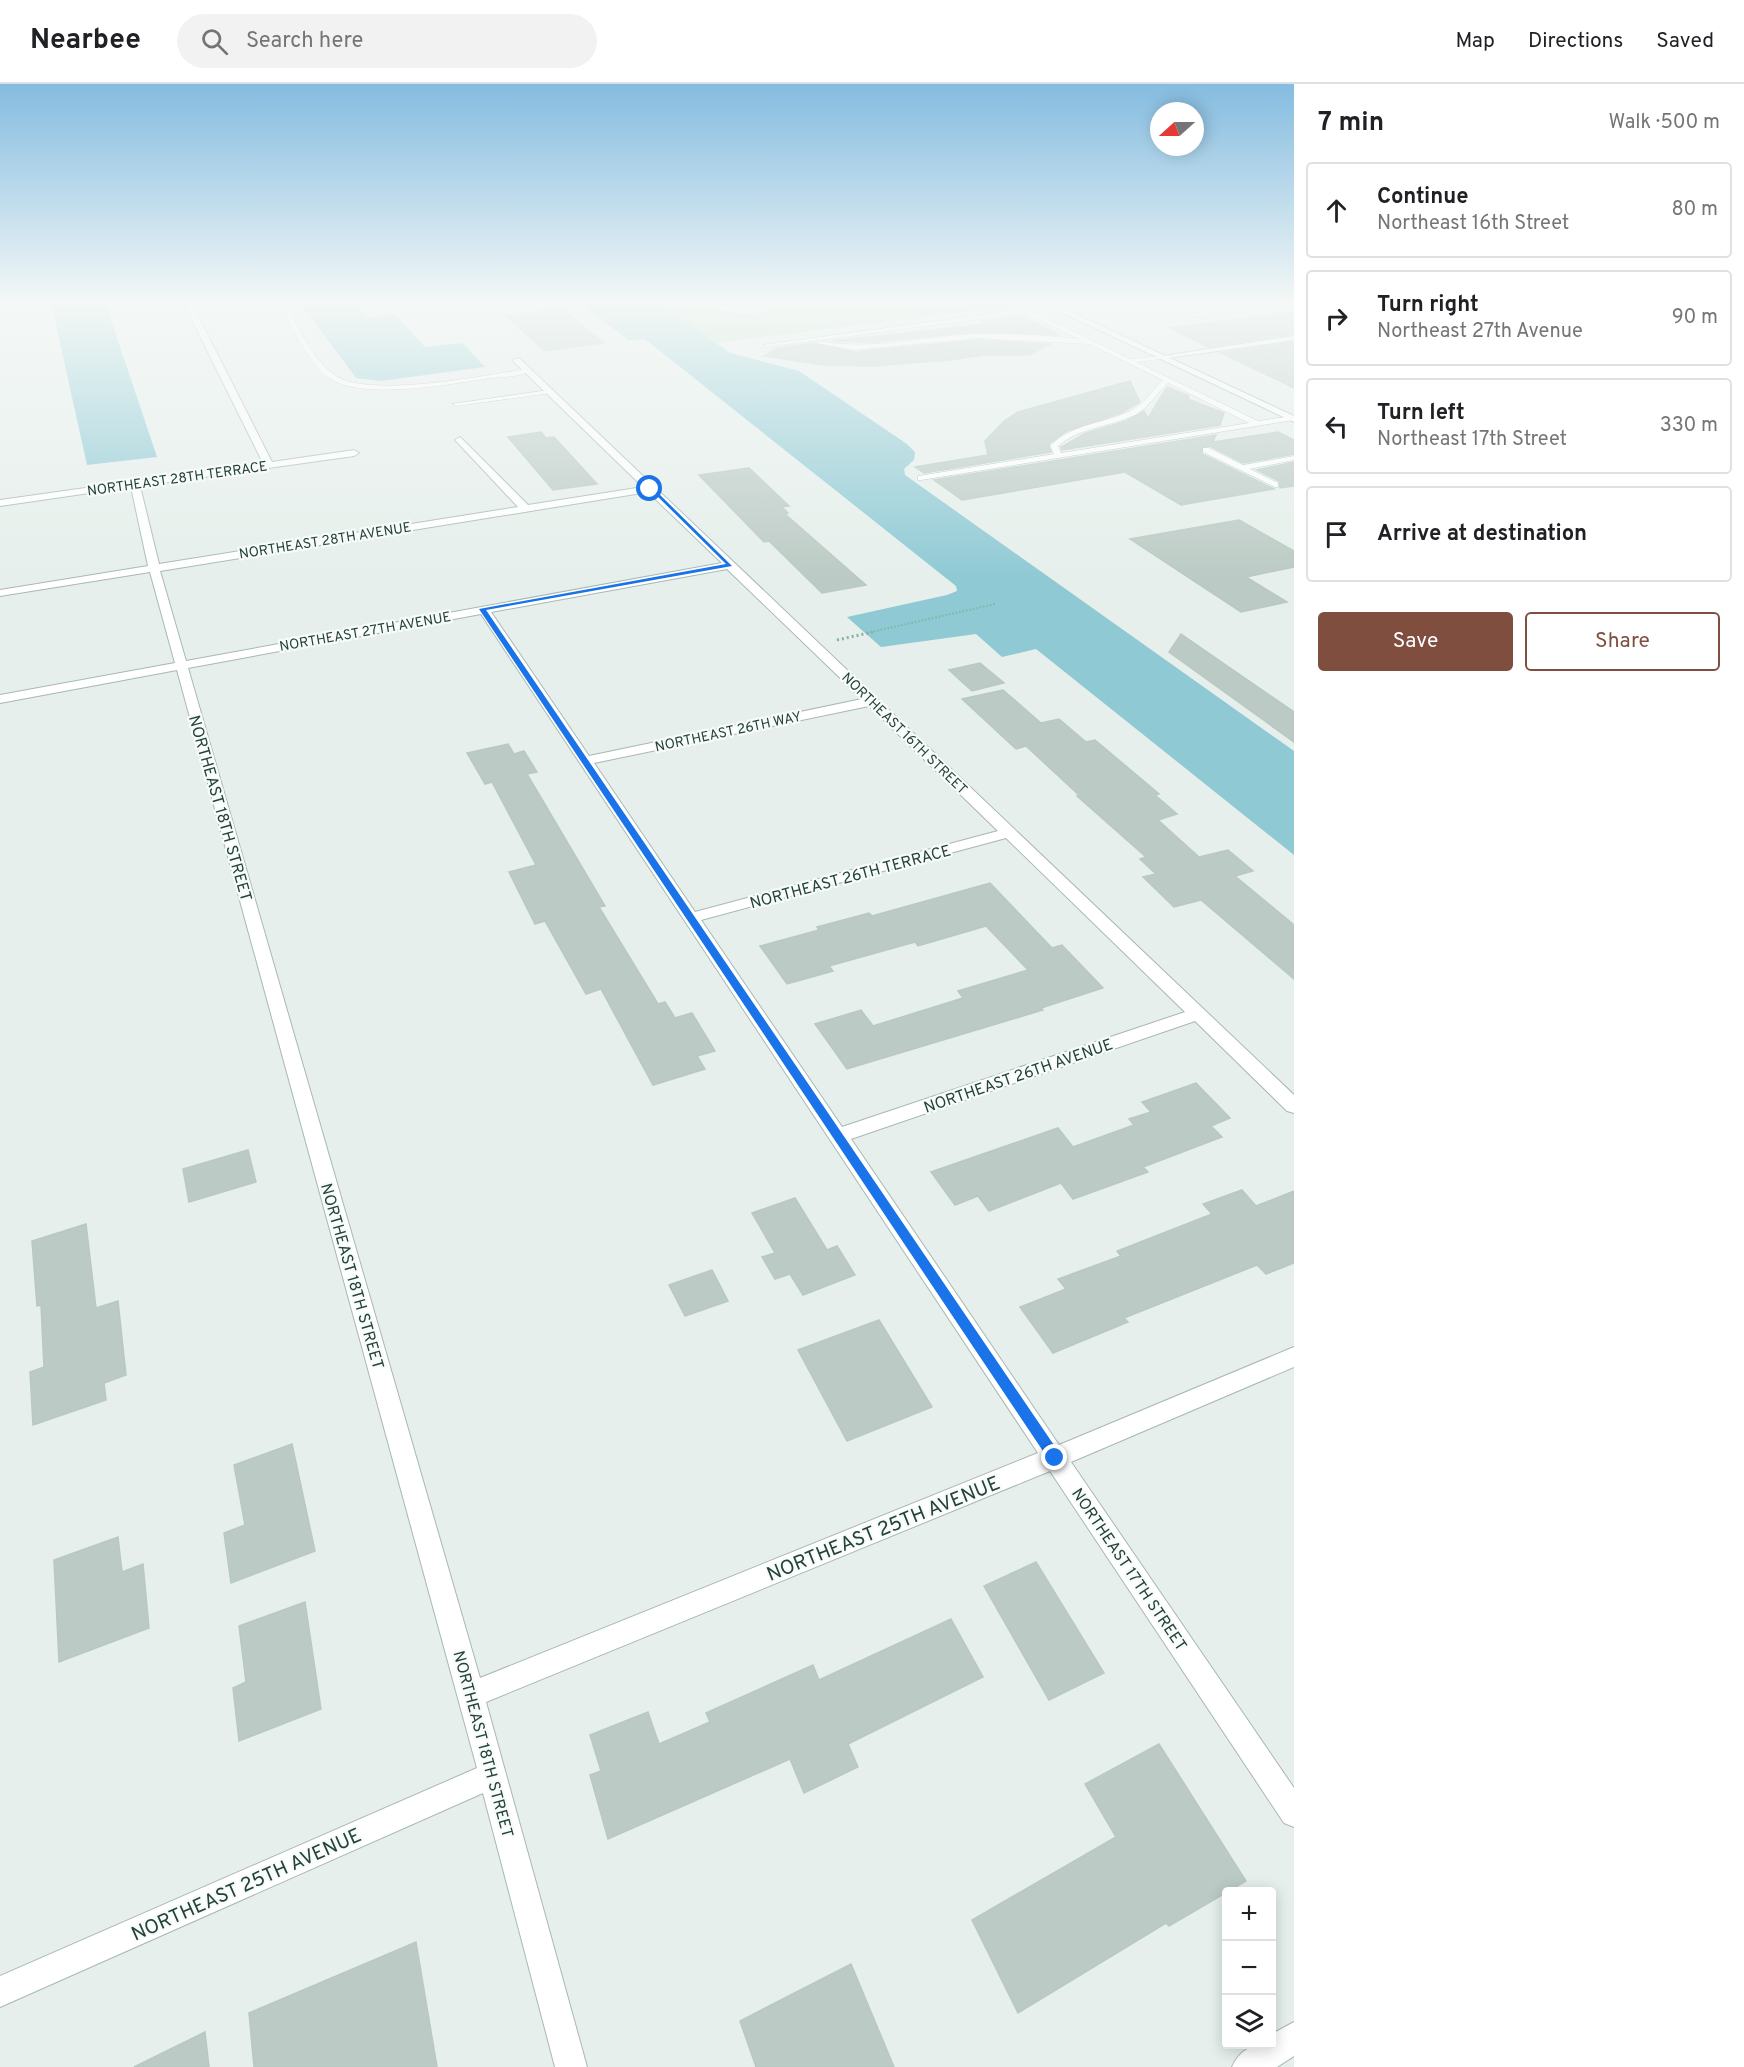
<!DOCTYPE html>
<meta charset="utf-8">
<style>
:root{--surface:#fff;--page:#f2f2f2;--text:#202124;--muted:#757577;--line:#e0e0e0;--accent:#7f4e3f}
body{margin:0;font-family:Overpass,sans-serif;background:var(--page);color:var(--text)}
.controls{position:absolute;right:18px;bottom:18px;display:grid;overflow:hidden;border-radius:6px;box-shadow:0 3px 15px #0003}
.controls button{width:54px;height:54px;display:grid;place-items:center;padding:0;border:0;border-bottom:2px solid var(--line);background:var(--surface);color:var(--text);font:30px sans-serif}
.compass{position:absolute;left:1150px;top:18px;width:54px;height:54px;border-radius:50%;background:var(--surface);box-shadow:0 3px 15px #0003;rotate:249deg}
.stop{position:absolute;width:18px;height:18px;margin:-14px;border:4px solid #1a73e8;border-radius:50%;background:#fff}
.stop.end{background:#1a73e8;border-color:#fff;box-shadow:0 2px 6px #0008}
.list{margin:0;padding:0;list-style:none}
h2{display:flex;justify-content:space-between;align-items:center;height:78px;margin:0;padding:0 24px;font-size:26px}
h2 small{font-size:20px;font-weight:400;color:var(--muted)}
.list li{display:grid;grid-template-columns:39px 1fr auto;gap:18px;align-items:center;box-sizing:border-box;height:96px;margin:0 12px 12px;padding:0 12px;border:2px solid var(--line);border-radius:6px}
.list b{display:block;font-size:22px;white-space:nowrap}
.list p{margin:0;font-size:20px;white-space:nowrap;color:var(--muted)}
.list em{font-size:20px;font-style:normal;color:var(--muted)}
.actions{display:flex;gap:12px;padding:18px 24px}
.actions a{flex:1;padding:14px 0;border:2px solid var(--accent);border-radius:6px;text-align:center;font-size:21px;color:var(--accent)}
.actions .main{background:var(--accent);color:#fff}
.icon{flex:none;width:33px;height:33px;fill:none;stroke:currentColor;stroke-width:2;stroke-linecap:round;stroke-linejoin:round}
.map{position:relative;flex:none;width:1294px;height:1983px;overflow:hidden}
header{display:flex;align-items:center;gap:36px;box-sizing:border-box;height:84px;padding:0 30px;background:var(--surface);border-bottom:2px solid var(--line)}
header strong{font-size:28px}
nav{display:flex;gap:33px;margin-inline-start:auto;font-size:21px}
.search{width:420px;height:54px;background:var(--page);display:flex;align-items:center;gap:15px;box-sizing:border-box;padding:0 21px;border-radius:33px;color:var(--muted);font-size:22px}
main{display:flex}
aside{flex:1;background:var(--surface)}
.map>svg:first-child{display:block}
.green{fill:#bfe0c8}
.water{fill:#8ec9d4}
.building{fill:#bbcac4;stroke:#b8c9c2;stroke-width:1.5}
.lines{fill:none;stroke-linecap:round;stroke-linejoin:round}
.lane-casing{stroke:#a8b8b2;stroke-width:1}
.street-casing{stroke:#a8b8b2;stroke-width:2}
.secondary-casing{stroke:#a4bbb3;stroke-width:2}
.path-far1{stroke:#86b3a5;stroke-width:2;stroke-dasharray:1.5 2;stroke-linecap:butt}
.path{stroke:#86b3a5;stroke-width:3;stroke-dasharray:2 3;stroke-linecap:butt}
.lane{fill:#fff;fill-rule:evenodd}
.street{fill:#fff;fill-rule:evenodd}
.secondary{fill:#fff;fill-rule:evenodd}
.route{fill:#1a73e8}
.labels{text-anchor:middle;stroke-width:4.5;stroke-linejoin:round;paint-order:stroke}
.far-street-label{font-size:14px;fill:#24423a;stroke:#f7fbf9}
.street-label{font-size:16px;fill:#24423a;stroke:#f7fbf9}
.near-street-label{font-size:20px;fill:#24423a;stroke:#f7fbf9}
</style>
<header>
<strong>Nearbee</strong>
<div class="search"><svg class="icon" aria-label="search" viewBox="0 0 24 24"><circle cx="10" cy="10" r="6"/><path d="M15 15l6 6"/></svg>Search here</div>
<nav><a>Map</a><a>Directions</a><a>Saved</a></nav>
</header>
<main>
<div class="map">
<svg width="1294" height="1983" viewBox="0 0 1294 1983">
<rect width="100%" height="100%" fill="#e6efeb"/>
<!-- green -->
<path class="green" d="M659 218H1031L1033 219 715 259Z"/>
<!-- water -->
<g class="water">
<path d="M51 218H105L157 373 87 381Z"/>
<path d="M303 218H355L366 234 395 230 425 263 463 259 485 283 381 297 356 294 302 221Z"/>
<path d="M590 218H659L730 269 799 287 907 360 915 368 914 376 904 385 905 391 1294 667V771L1036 565 1002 573 976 550 881 563 847 533 947 511 957 507 956 502 645 255 628 256 587 224 596 223Z"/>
</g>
<!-- building -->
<g class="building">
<path d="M562 225 604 259 545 267 506 232Z"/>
<path d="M1294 228V250L1208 263 1170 244Z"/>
<path d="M1022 232 1059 251 975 248 872 258 832 257 987 240 982 237Z"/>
<path d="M977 256 1050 260 1029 271H984L950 276 871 282 824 281 764 272 777 264 814 259 854 268Z"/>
<path d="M1294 258V304L1221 269Z"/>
<path d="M1130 297 1140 318 1121 329 1067 347 1049 360 1051 368 924 389 915 383 988 371 985 357 1004 337 1018 328Z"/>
<path d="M1167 303 1189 312 1188 315 1224 329 1220 341 1062 366 1061 363 1086 349 1126 337 1144 327 1148 334Z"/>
<path d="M541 348 546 354 554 353 597 400 553 406 508 353Z"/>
<path d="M1278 348 1294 356V370L1243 379 1210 362 1201 364 1202 370 1274 405 1181 421 1125 388 962 416 934 396 1216 351 1213 358Z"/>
<path d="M1294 378V402L1280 404 1279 397 1257 386Z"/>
<path d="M749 384 789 422 782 423 788 429 785 430 866 501 822 509 769 457 764 458 699 391Z"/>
<path d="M1239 436 1294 467V483L1246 493 1287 518 1241 528 1130 455Z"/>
<path d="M1181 550 1294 628V658L1169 568Z"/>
<path d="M980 579 1004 599 972 607 949 586Z"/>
<path d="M1003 606 1041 639 1059 635 1086 658 1095 656 1159 710 1155 711 1177 730 1158 736 1199 773 1228 766 1253 787 1235 792 1294 841V895L1201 816 1174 823 1143 793 1156 790 1140 775 1146 773 1077 712H1080L1026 662 1016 665 962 615Z"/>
<path d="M508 660 514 670 524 667 537 688 527 690 605 822 599 823 658 920 665 918 675 934 692 929 715 967 697 972 705 985 653 1001 601 905 586 910 545 837 535 840 509 788 536 781 492 698 485 700 467 669Z"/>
<path d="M990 799 1052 864 1062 861 1103 904 1041 924 1043 926 847 985 815 940 861 926 873 942 963 914 958 907 1028 886 986 842 918 862 915 858 829 882 833 887 787 900 760 862 819 846 817 843 869 829 872 832Z"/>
<path d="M1196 999 1230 1034 1211 1042 1222 1053 1143 1083 1148 1088 1073 1115 1061 1099 989 1127 978 1112 955 1121 931 1088 1058 1044 1073 1063 1134 1041 1129 1035 1151 1028 1142 1018Z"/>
<path d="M248 1066 256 1098 189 1118 183 1085Z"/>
<path d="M1242 1106 1256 1122 1294 1107V1179L1266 1190 1257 1181 1124 1234 1128 1238 1053 1269 1020 1223 1066 1205 1058 1195 1121 1172 1117 1167 1212 1130 1203 1120Z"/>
<path d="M795 1114 827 1166 837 1162 855 1191 803 1211 790 1190 775 1195 762 1173 775 1169 752 1129Z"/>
<path d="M86 1140 96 1224 118 1217 126 1291 104 1299 106 1316 33 1341 30 1288 44 1283 41 1221 37 1222 32 1157Z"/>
<path d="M712 1186 728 1217 685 1232 669 1201Z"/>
<path d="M879 1236 932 1323 847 1357 798 1266Z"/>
<path d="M292 1360 315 1467 231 1499 224 1449 245 1441 234 1381Z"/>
<path d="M118 1453 122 1488 143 1480 149 1544 59 1578 54 1476Z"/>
<path d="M1036 1478 1104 1589 1049 1616 984 1502Z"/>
<path d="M305 1518 321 1625 239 1657 233 1604 246 1598 239 1542Z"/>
<path d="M951 1535 983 1593 848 1660 858 1683 804 1709 790 1675 608 1755 590 1691 601 1687 590 1651 648 1628 659 1660 710 1638 706 1629 813 1581 819 1596Z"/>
<path d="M1159 1660 1246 1797 1169 1842 1166 1839 1018 1929 972 1836 1116 1753 1085 1700Z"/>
<path d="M416 1858 437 1983H254L249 1929Z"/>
<path d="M851 1880 894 1983H756L740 1937Z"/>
<path d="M205 1948 209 1983H134Z"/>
</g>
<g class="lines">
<!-- lane casing -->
<g class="lane-casing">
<g id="lane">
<path d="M282 218H288V226C301 247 313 275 333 290 366 316 485 291 527 285L530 287C520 293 503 293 490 294 452 300 361 317 329 294 308 279 295 247 282 226Z"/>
<path d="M779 218H787C769 231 735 234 715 223L718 221 752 225Z"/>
<path d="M895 218 935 221 990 218 935 225Z"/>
<path d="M1271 218H1288L1194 233 1170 222 1175 221 1195 229Z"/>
<path d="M1054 221 1056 224 1033 228 1130 275 1163 272 1161 275 1136 278 1258 337 1292 332 1294 336 921 396H918V392L1054 370 1050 362C1072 339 1105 340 1132 326 1146 319 1152 306 1163 296L1089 260 977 254 854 266 816 259 819 257C867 266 912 255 960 251 1000 248 1040 251 1079 255L1025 229 766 263 763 261ZM1168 299 1249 339 1061 369 1058 362C1081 343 1109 343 1135 331 1150 323 1156 309 1168 299Z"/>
<path d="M549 306 551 309 456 322 452 320Z"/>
<path d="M1203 364H1209L1243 381 1294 372V376L1250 385 1278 399V403H1275L1203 368Z"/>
</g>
</g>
<!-- street casing -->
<g class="street-casing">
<g id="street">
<path d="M183 218H191L272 378 354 366 359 369 354 372 140 402 159 480 518 423 457 358 455 356 460 353 528 421 643 403 512 276 519 274 1294 1011V1029L1287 1027 1195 937 851 1055 1059 1361 1294 1263V1283L1071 1378 1294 1704V1743L1284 1739 1050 1387 486 1618 587 1983H555L483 1709 0 1923V1892L477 1684 177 586 0 619V611L175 579 150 488 0 512V506L148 482 131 403 0 422V416L263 379ZM648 408 722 479 186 577 160 487ZM727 485 862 615 589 672 491 528ZM481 530 1038 1369 480 1594 188 584ZM869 622 998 747 695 828 594 679ZM1006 754 1185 928 842 1043 701 836Z"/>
<path d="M1294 252V256L1161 275 1157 273Z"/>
<path d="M1294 1938V1972L1277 1983H1232C1240 1965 1253 1960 1272 1960V1950Z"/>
</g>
</g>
<!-- secondary casing -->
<g class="secondary-casing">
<path id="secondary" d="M1040 218H1050L1294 332V338Z"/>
</g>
<!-- path-far1 -->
<path class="path-far1" d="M867 549 995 520"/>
<!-- path -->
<path class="path" d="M837 556 873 548"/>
<!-- lane -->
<use href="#lane" class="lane"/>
<!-- street -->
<use href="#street" class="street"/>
<!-- secondary -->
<use href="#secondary" class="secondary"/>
</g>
<!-- sky -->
<linearGradient id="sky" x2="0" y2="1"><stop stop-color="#84bce0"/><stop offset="0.44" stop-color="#f4f8f6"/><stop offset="1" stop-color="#f4f8f6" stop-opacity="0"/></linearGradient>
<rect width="1294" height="496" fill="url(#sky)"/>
<!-- route -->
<path class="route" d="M648 403H652L732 482 486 526 1060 1370 1061 1374 1060 1379H1051L479 525 726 480Z"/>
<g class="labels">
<!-- far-street labels -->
<g class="far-street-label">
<text transform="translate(177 394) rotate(-8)" y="5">NORTHEAST 28TH TERRACE</text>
<text transform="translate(325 456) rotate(-9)" y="5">NORTHEAST 28TH AVENUE</text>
<text transform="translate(365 547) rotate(-10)" y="5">NORTHEAST 27TH AVENUE</text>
<text transform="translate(728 647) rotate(-12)" y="5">NORTHEAST 26TH WAY</text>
<text transform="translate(905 649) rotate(44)" y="5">NORTHEAST 16TH STREET</text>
</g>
<!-- street labels -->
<g class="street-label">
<text transform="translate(221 724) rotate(74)" y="6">NORTHEAST 18TH STREET</text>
<text transform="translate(850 792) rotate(-15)" y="6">NORTHEAST 26TH TERRACE</text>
<text transform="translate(1018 991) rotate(-19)" y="6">NORTHEAST 26TH AVENUE</text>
<text transform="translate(353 1192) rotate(74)" y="6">NORTHEAST 18TH STREET</text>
<text transform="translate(1130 1485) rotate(56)" y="6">NORTHEAST 17TH STREET</text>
<text transform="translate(484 1660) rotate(75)" y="6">NORTHEAST 18TH STREET</text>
</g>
<!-- near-street labels -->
<g class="near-street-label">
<text transform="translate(883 1444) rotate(-22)" y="7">NORTHEAST 25TH AVENUE</text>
<text transform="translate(246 1800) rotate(-24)" y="7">NORTHEAST 25TH AVENUE</text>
</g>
</g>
</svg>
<div class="controls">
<button>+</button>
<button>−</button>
<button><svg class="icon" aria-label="layers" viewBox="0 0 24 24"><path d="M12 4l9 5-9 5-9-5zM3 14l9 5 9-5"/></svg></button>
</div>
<svg class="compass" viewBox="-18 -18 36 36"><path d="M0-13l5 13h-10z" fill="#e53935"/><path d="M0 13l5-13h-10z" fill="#757577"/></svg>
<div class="stop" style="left:650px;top:405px"></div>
<div class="stop end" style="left:1055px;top:1374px"></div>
</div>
<aside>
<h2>7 min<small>Walk · 500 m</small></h2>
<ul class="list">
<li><svg class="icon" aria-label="ahead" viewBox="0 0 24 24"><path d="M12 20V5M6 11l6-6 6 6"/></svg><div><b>Continue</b><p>Northeast 16th Street</p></div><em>80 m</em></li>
<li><svg class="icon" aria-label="right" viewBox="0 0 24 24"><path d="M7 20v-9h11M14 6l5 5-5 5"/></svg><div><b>Turn right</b><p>Northeast 27th Avenue</p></div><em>90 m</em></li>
<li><svg class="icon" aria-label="left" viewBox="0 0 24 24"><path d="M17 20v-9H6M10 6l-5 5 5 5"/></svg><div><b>Turn left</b><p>Northeast 17th Street</p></div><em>330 m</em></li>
<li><svg class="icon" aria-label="arrive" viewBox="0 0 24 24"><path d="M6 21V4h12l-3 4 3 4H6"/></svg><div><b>Arrive at destination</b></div></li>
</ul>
<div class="actions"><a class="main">Save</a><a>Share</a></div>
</aside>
</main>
